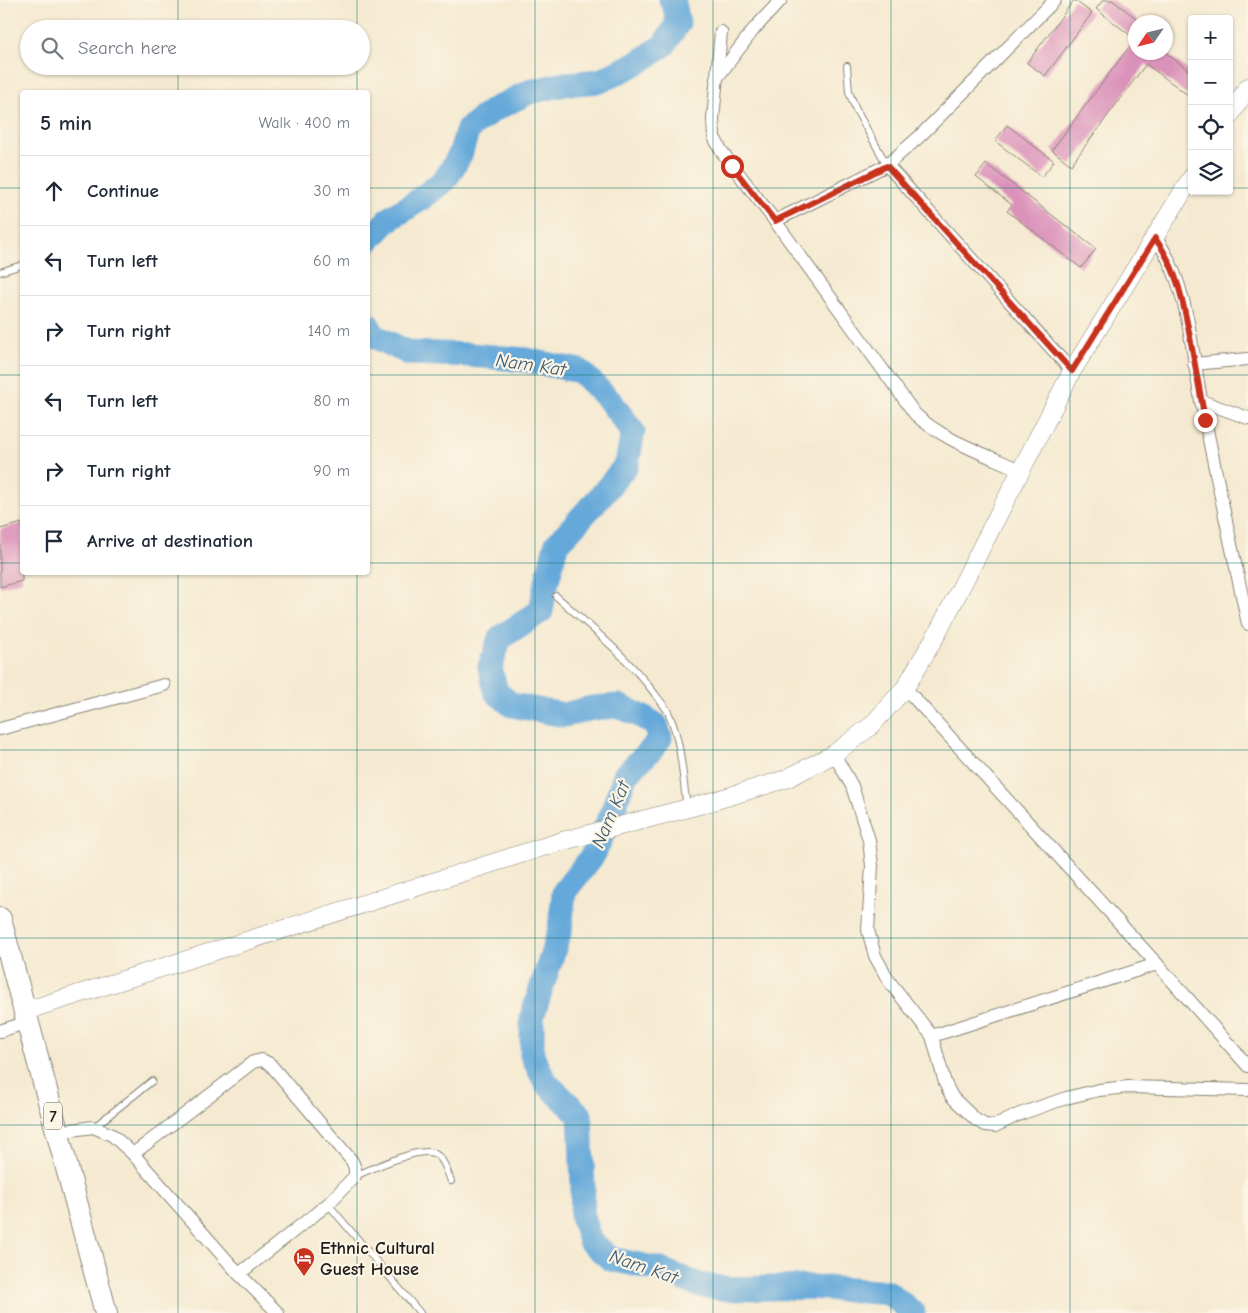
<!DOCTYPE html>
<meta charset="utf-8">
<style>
:root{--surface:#fff;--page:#f6f6f7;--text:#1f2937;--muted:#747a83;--line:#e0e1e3}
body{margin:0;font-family:"Comic Neue",sans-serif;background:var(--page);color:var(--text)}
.controls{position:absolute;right:15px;top:15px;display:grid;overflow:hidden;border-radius:5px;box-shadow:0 1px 4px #0004}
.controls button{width:45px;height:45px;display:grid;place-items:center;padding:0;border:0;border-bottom:1px solid var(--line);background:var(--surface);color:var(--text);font:25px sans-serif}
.compass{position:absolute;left:1128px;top:15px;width:45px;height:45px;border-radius:50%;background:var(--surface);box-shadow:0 1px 4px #0004;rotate:235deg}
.stop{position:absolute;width:15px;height:15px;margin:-11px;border:4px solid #c8321e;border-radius:50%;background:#fff}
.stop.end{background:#c8321e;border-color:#fff;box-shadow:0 1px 5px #0008}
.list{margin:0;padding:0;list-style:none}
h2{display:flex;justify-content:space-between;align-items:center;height:65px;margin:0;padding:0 20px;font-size:21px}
h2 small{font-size:16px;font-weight:400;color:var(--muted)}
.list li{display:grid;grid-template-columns:32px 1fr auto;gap:15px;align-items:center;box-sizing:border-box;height:70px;padding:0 20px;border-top:1px solid var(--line)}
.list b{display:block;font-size:19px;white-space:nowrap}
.list em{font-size:16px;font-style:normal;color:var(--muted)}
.icon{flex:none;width:28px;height:28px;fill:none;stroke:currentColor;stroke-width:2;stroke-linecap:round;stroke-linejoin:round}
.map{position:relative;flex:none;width:1248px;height:1313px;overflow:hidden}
.search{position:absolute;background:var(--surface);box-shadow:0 1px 4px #0004;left:20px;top:20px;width:350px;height:55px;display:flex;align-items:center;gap:12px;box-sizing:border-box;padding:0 18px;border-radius:28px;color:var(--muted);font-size:19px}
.panel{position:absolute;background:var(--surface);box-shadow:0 1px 4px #0004;left:20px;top:90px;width:350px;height:485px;border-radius:5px}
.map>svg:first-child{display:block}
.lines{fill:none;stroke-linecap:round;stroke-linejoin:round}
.river{stroke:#65a9da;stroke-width:25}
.building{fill:#db92ba}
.lane-casing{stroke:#888376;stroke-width:8}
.street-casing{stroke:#888376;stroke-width:14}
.secondary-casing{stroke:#888376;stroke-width:19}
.highway-casing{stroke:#888376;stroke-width:24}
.lane{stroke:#fff;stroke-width:6}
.street{stroke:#fff;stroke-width:12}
.secondary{stroke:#fff;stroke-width:18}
.highway{stroke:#fff;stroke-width:22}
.route{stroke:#c8321e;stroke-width:6}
.grid{fill:none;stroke:#0f766e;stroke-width:1;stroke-opacity:0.55}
.labels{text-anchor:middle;stroke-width:4.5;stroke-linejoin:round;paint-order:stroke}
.shield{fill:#fcf5e5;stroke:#5f5d58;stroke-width:1}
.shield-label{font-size:16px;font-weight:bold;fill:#1c1c1c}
.poi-label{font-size:18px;font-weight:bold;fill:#1c1c1c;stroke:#fcf5e5;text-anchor:start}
.water-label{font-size:19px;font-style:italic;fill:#3d5b71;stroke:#fcf5e5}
</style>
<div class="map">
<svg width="1248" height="1313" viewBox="0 0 1248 1313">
<rect width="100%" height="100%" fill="#fcf5e5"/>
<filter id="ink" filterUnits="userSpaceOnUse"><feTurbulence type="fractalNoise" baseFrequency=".02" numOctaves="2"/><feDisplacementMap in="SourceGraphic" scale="10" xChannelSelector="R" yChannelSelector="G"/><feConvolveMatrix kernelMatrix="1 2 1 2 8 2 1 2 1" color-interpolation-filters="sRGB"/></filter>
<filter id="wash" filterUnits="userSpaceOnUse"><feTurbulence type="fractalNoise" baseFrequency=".0096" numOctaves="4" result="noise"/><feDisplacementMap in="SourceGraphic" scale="20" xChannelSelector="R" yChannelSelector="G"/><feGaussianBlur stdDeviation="1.12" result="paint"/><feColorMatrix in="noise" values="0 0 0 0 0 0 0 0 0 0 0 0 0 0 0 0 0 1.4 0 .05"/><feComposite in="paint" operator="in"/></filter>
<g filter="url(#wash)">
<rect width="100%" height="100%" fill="#f5ead1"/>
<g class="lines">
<!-- river -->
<g class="river">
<path d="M368 241 388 220 419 200 445 180 460 155 468 129 493 110 529 92 565 84 600 81 641 61 664 45 678 23 674 3 671 0"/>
<path d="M368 325 374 336 409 353 471 355 526 360 580 371 610 401 633 432 627 464 601 496 556 545 544 593 541 611 500 638 490 667 496 692 512 705 564 715 592 708 619 706 643 717 656 725 660 738 652 749 625 775 612 813 593 855 564 892 560 930 532 1017V1055L546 1083 580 1115 583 1187 582 1216 590 1241 611 1259 658 1269 699 1285 730 1289 812 1287 889 1293 913 1313"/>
</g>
</g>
<g id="blocks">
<!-- building -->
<g class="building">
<path d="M1074 0 1092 13 1045 76 1027 63Z"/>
<path d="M1103 0H1112L1136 18V52H1165L1192 73V98L1146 64 1071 165 1052 150 1135 39 1096 9Z"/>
<path d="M1007 125 1054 161 1042 177 995 141Z"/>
<path d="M986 164 1096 249 1081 268 1007 211 1012 205 976 177Z"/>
<path d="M22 523V581L0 587V529Z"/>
</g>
</g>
</g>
<g filter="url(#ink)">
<use href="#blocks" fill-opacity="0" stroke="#888376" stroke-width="1"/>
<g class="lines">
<!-- lane casing -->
<g class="lane-casing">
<g id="lane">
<path d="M847 66 849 92 856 110 887 165"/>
<path d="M0 272 22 265"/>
<path d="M556 596C591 627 627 657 655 694 659 700 665 706 668 712 682 741 682 776 687 807"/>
<path d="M94 1127 152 1081"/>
<path d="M355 1176C371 1169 418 1147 433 1153 444 1157 447 1172 451 1181"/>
<path d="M328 1204 420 1313"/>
</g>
</g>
<!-- street casing -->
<g class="street-casing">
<g id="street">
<path d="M721 32 713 119 714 137 722 152 775 221 915 414C942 440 988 455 1022 471"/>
<path d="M716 79 754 29 781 0"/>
<path d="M887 165 1072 371"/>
<path d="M775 221 887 165 919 137 1055 0"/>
<path d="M1155 237C1188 282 1191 347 1201 400 1216 475 1232 549 1248 624"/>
<path d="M1194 364 1248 359"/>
<path d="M1201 401 1248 418"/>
<path d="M905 688 1157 964 1248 1066"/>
<path d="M0 729 164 685"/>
<path d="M834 754 852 786 869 840 872 866 868 930 875 956 889 981 932 1036 945 1083 952 1097 976 1120 985 1125 995 1126 1020 1114 1066 1098 1099 1090 1128 1087 1248 1090"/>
<path d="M0 1031 28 1022"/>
<path d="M932 1036 1157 964"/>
<path d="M57 1132 93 1127 112 1135 133 1154 239 1274 278 1313"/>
<path d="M133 1154 253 1062 262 1060 270 1064 352 1161 355 1168V1176L328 1204 239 1274"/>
</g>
</g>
<!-- secondary casing -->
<g class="secondary-casing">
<g id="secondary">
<path d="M1229 117 1248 87"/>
<path d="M25 1011 559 842 707 803 786 779 834 754 871 726 905 688 938 632 1072 371 1192 177"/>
</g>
</g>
<!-- highway casing -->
<g class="highway-casing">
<path id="highway" d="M0 919 106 1313"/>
</g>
<!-- lane -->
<use href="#lane" class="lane"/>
<!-- street -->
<use href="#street" class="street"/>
<!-- secondary -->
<use href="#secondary" class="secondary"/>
<!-- highway -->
<use href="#highway" class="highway"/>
</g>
</g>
<g class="lines" filter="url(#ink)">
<!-- route -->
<path class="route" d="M732 166 775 221 887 166 1072 371 1155 238C1177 268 1183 301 1190 337 1195 365 1200 393 1205 420"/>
</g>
<!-- grid -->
<path class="grid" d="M178 0V29M357 0V29M535 0V1313M713 0V1313M891 0V1313M1070 0V1313M178 66V92M357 66V92M0 188H22M368 188H1192M1229 188H1248M0 375H22M368 375H1248M0 563H22M368 563H1248M178 572V1313M357 572V1313M0 750H1248M0 938H1248M0 1125H1248"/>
<!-- icons -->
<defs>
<g id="hotel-pin" transform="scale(1.125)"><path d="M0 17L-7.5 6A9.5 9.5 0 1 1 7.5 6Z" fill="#c8321e" stroke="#fcf5e5"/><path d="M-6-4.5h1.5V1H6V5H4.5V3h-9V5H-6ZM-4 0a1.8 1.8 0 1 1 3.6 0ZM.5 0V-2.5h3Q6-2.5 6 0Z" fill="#fff"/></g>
</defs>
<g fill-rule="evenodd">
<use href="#hotel-pin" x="304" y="1258"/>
</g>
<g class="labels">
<!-- shield labels -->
<rect class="shield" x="44" y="1102.5" width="18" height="27" rx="4"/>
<g class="shield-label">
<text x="53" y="1122">7</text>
</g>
<!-- poi labels -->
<g class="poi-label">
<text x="320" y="1254">Ethnic Cultural<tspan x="320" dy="21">Guest House</tspan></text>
</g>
<!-- water labels -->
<g class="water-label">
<text transform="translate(531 364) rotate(8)" y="7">Nam Kat</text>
<text transform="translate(610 814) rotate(-67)" y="7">Nam Kat</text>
<text transform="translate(644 1266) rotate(19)" y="7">Nam Kat</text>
</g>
</g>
</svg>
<div class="controls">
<button>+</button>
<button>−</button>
<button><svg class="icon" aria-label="locate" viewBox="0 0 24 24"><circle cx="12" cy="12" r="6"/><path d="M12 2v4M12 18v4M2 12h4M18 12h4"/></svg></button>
<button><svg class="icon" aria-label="layers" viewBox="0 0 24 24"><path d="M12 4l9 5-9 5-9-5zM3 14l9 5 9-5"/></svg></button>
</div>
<svg class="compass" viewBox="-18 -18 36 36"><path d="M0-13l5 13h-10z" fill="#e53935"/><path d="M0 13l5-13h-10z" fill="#747a83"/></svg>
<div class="stop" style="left:732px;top:166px"></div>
<div class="stop end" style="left:1205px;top:420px"></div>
<div class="search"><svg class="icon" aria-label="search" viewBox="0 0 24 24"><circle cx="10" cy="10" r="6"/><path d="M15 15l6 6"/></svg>Search here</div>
<section class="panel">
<h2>5 min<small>Walk · 400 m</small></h2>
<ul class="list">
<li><svg class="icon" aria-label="ahead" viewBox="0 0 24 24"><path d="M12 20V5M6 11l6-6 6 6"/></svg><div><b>Continue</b></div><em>30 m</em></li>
<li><svg class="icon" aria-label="left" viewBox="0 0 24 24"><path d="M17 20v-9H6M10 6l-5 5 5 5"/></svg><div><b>Turn left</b></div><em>60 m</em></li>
<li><svg class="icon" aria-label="right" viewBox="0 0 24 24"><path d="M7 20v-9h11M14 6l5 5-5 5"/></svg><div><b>Turn right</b></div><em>140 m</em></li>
<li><svg class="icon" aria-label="left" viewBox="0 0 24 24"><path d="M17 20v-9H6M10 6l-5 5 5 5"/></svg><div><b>Turn left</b></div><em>80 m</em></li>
<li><svg class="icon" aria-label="right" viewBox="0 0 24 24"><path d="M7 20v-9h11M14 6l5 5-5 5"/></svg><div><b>Turn right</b></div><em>90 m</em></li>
<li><svg class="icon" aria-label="arrive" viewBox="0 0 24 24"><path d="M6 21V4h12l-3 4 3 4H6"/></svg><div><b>Arrive at destination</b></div></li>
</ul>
</section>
</div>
